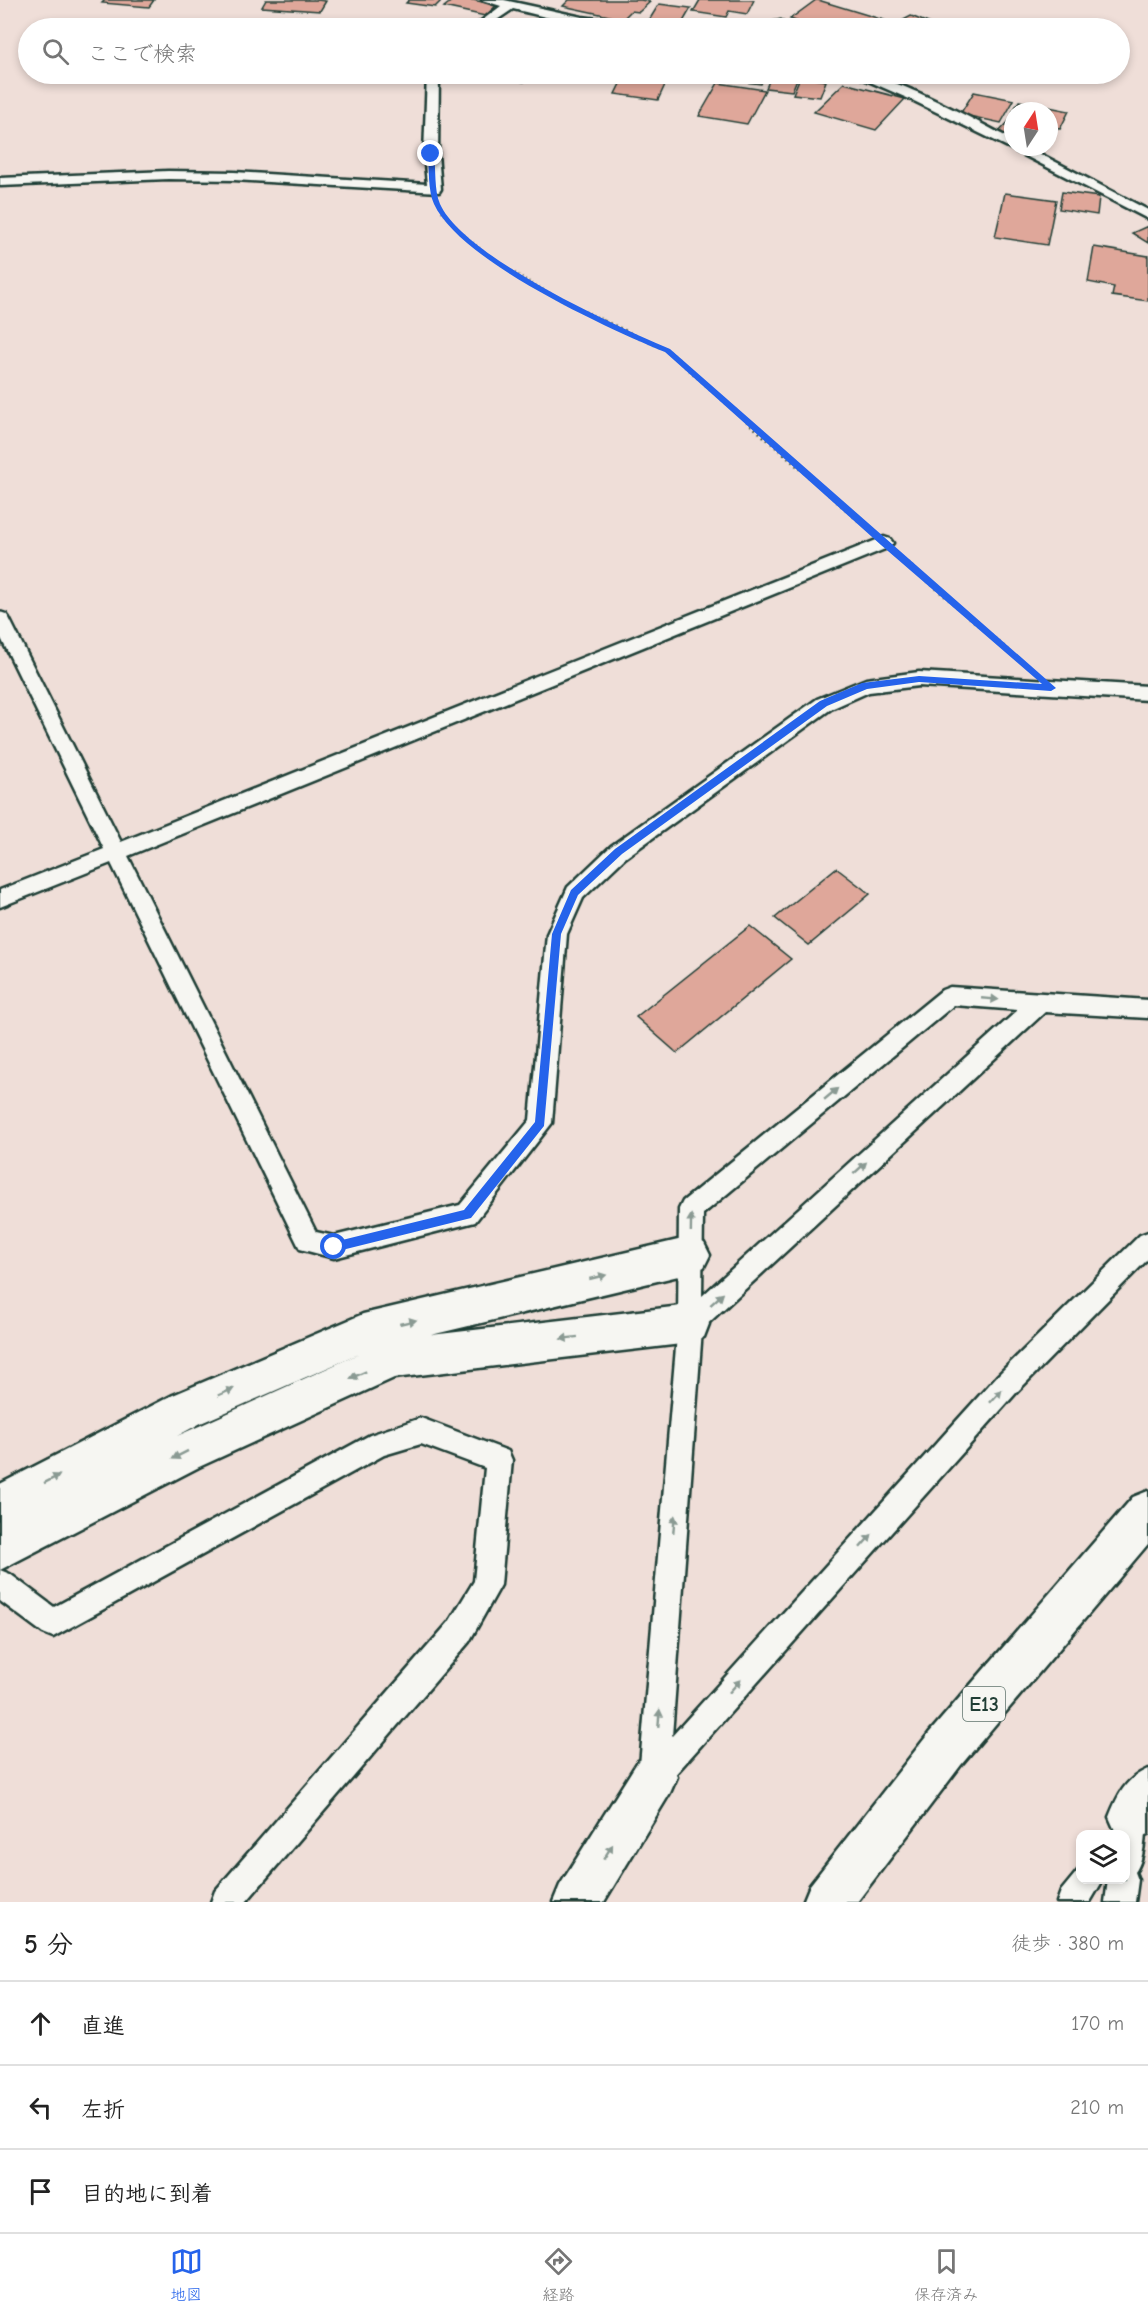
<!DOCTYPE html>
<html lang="ja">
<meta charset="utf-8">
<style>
:root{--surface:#fff;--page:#f2f2f2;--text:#222;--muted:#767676;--line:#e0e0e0;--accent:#2563eb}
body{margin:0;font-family:"Comic Neue","Klee One",sans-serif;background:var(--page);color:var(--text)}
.controls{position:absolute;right:18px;bottom:18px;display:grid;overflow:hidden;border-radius:12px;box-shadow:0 3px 9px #0003}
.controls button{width:54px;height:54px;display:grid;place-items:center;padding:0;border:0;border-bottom:2px solid var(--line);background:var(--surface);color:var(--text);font:30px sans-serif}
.compass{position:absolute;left:1004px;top:102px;width:54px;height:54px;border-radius:50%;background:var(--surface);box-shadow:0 3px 9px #0003;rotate:12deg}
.stop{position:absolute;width:18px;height:18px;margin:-14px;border:4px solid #2563eb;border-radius:50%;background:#fff}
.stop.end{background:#2563eb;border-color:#fff;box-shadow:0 2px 6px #0008}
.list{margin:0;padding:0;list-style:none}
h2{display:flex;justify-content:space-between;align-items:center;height:78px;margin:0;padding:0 24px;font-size:26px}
h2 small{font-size:20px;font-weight:400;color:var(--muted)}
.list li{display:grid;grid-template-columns:39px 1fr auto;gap:18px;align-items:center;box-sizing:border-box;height:84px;padding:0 24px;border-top:2px solid var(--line)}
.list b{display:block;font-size:22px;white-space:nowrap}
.list em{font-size:20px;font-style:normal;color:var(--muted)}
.icon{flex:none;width:33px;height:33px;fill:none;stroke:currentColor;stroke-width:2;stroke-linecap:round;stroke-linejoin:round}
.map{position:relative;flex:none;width:1148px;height:1902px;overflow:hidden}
.search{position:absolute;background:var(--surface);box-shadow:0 3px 9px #0003;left:18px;right:18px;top:18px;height:66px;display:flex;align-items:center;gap:15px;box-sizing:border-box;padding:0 21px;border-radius:33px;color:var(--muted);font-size:22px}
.sheet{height:330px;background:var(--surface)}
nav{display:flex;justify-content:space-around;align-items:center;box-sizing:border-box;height:84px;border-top:2px solid var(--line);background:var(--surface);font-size:16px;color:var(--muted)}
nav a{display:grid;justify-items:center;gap:3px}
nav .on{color:var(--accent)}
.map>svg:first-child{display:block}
.building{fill:#dfa79a;stroke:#1f3d34;stroke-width:1.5}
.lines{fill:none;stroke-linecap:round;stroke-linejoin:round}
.lane-casing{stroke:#1f3d34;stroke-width:5}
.highway-casing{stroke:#1f3d34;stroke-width:5}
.path-far1{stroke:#1f3d34;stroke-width:2;stroke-dasharray:1 3;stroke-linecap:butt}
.path{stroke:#1f3d34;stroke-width:3;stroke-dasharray:1.5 4;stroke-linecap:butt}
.lane{fill:#f6f6f2;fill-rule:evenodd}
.highway{fill:#f6f6f2;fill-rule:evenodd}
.oneway{fill:#8a9a93}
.route{fill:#2563eb}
.labels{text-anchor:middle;stroke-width:5;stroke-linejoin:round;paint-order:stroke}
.shield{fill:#f6f6f2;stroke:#60746d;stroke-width:1.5}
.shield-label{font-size:20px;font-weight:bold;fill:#1f3d34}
</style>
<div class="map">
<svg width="1148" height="1902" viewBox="0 0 1148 1902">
<rect width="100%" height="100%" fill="#efded8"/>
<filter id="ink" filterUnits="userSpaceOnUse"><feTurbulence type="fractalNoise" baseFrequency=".0167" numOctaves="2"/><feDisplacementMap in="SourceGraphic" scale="12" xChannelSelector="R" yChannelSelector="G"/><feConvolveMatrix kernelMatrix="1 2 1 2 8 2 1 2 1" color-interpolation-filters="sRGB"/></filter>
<g filter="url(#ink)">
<!-- building -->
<g class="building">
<path d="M105 0H154L149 7 102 3Z"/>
<path d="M266 0H317L326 1 320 11 262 7Z"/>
<path d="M409 0H442L435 7 406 3Z"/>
<path d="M453 0H473L497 5 485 16 444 7Z"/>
<path d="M569 0H641L650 2 639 12 631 11 623 19 563 6Z"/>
<path d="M700 0H754L747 14 729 11 726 17 693 12Z"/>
<path d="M816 0H818L887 21 877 28H804L800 27 805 24 790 19Z"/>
<path d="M659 4 691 8 680 27 648 22Z"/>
<path d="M911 16 938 27 906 28 896 24Z"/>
<path d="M535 19 573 27 571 28H524Z"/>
<path d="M781 19 791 28 744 27Z"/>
<path d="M484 74H532L524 82Z"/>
<path d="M625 74H670L658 100 615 94Z"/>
<path d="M731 74H765L761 84 728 80Z"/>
<path d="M772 74H799L792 91 766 88Z"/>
<path d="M800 77 826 81 820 97 793 94Z"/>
<path d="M718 83 765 90 747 124 699 116Z"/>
<path d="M844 83 905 99 876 130 814 112Z"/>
<path d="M974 92 1014 100 1001 123 960 114Z"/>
<path d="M1019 101 1069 111 1060 129 1049 126V111H1013Z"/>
<path d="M1010 120 1013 121V138L998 133Z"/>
<path d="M1062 192 1099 197 1097 215 1059 209Z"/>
<path d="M1005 193 1056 200 1047 245 995 237Z"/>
<path d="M1148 226V243L1132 233Z"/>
<path d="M1094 247 1148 256V301L1112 296 1114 287 1088 282Z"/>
<path d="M836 868 870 894 809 945 775 918Z"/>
<path d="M750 926 791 959 677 1053 636 1017Z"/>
</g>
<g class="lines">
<!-- lane casing -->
<g class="lane-casing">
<g id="lane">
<path d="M482 0H504L582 17 638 24 644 28C600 33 555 19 513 9L485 28H472L501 6Z"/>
<path d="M427 74H439L438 154 441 189 439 192 234 180 168 179 0 186V178L168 171 234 172 427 184 424 154Z"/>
<path d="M852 74C886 70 979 123 1013 140V147H1027L1148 210V219L1012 149 914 101Z"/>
<path d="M884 537 890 539 893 543 890 547 128 856 316 1232 334 1236 460 1205 530 1120 547 934 568 887 611 846 817 699 866 679 919 672 1148 686V700L919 686 869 692 831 709 625 858 583 898 567 934 552 1123 475 1222 334 1258 300 1249 111 863 0 907V890L104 849 0 636V612L6 614 9 618 121 842Z"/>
<path d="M950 987 1148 1000V1018L1045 1012 702 1329 672 1736 998 1375 1140 1235 1148 1232V1259L1016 1393 664 1787 654 1792 644 1787 639 1777 678 1324 679 1209 683 1201 942 990ZM954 1005 1018 1010 702 1296 703 1214Z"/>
<path d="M421 1418 508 1451 512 1460 501 1585 469 1642 246 1902H211L215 1891 449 1622 474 1581 485 1468 421 1444 384 1455 53 1637 43 1633 0 1601V1570L10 1574 54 1607 370 1435Z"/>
<path d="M1132 1802 1142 1807C1148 1821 1145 1860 1135 1872L1138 1880 1135 1902H1105L1108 1880H1126V1834H1115L1122 1807Z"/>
<path d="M1080 1868V1880H1103L1090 1902H1057L1061 1891Z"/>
</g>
</g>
<!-- highway casing -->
<g class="highway-casing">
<g id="highway">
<path d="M691 1237 704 1243 710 1255 704 1267 691 1273 431 1335 690 1305 704 1311 709 1324 704 1337 690 1343 394 1378 199 1467 0 1570V1484L173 1395 363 1314ZM361 1353 177 1436 201 1423Z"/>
<path d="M1148 1491V1544L961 1765 857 1902H803L810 1885 929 1733 1133 1497Z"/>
<path d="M654 1754 670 1761 677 1777 670 1793 604 1902H553L560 1885 638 1761Z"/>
<path d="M1148 1769V1834L1132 1840 1126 1837V1834L1116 1833 1109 1817C1118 1795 1125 1779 1148 1769Z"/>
</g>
</g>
<!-- path-far1 -->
<path class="path-far1" d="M442 211C485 264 547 292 607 322"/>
<!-- path -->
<g class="path">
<path d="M604 321 667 350 859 521"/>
<path d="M907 563 1010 652"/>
</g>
<!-- lane -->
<use href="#lane" class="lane"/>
<!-- highway -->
<use href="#highway" class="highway"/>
</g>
<!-- one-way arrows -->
<defs><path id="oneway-solid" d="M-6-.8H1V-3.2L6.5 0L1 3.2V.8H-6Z" transform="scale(1.5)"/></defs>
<g class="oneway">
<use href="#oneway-solid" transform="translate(990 999) rotate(5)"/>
<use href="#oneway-solid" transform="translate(831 1094) rotate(-40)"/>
<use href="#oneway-solid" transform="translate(860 1168) rotate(-42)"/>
<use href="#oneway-solid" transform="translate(691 1223) rotate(-89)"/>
<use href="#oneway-solid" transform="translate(598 1277) rotate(-13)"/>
<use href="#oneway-solid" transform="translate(717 1299) rotate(-42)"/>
<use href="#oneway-solid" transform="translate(408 1322) rotate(-13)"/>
<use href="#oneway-solid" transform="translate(569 1338) rotate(173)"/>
<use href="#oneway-solid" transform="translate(358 1375) rotate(156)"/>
<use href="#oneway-solid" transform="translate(226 1392) rotate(-24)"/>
<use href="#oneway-solid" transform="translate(996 1396) rotate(-48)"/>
<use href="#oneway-solid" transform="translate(180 1455) rotate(153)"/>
<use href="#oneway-solid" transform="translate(52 1479) rotate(-27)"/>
<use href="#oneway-solid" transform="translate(674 1524) rotate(-85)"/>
<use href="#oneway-solid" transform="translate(866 1541) rotate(-48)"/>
<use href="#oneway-solid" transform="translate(735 1686) rotate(-48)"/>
<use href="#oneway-solid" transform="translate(659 1718) rotate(-85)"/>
<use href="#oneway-solid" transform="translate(608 1852) rotate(-58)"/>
</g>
</g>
<!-- route -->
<path class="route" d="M431 152 434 154C436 169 434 190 440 204 464 257 615 326 670 349L1056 688 1051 691 919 682 867 689 827 706 622 854 578 895 561 934 544 1126 471 1218 334 1252 328 1247 334 1242 464 1210 535 1122 552 934 571 890 615 849 820 701 862 683 919 676 1042 684 881 545 665 352C607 328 460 261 434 204 428 191 429 169 428 154Z"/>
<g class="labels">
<!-- shield labels -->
<rect class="shield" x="963" y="1687" width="42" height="34" rx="4.5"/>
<g class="shield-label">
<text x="984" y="1711">E13</text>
</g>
</g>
</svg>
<div class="controls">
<button><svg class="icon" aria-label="layers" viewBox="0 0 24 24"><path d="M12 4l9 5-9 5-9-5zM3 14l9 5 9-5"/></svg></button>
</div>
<svg class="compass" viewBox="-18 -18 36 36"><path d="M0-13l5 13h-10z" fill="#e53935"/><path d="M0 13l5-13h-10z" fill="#767676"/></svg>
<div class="stop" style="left:334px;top:1247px"></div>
<div class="stop end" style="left:431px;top:154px"></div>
<div class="search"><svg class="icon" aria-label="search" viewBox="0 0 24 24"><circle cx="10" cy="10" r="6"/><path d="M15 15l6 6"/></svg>ここで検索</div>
</div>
<section class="sheet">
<h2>5 分<small>徒歩 · 380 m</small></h2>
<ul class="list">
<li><svg class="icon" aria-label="ahead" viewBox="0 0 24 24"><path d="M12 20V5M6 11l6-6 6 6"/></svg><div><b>直進</b></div><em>170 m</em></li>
<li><svg class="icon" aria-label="left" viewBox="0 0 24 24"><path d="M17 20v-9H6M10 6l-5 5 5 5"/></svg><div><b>左折</b></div><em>210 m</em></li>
<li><svg class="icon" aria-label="arrive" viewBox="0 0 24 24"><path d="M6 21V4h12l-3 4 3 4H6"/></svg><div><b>目的地に到着</b></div></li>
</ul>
</section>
<nav>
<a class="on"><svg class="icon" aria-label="map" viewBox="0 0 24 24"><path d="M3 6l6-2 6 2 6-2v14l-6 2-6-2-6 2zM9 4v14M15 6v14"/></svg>地図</a>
<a><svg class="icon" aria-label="directions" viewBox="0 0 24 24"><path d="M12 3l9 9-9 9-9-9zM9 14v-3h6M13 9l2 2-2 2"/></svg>経路</a>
<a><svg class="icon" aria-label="saved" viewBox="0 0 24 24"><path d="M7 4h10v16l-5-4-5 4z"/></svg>保存済み</a>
</nav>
